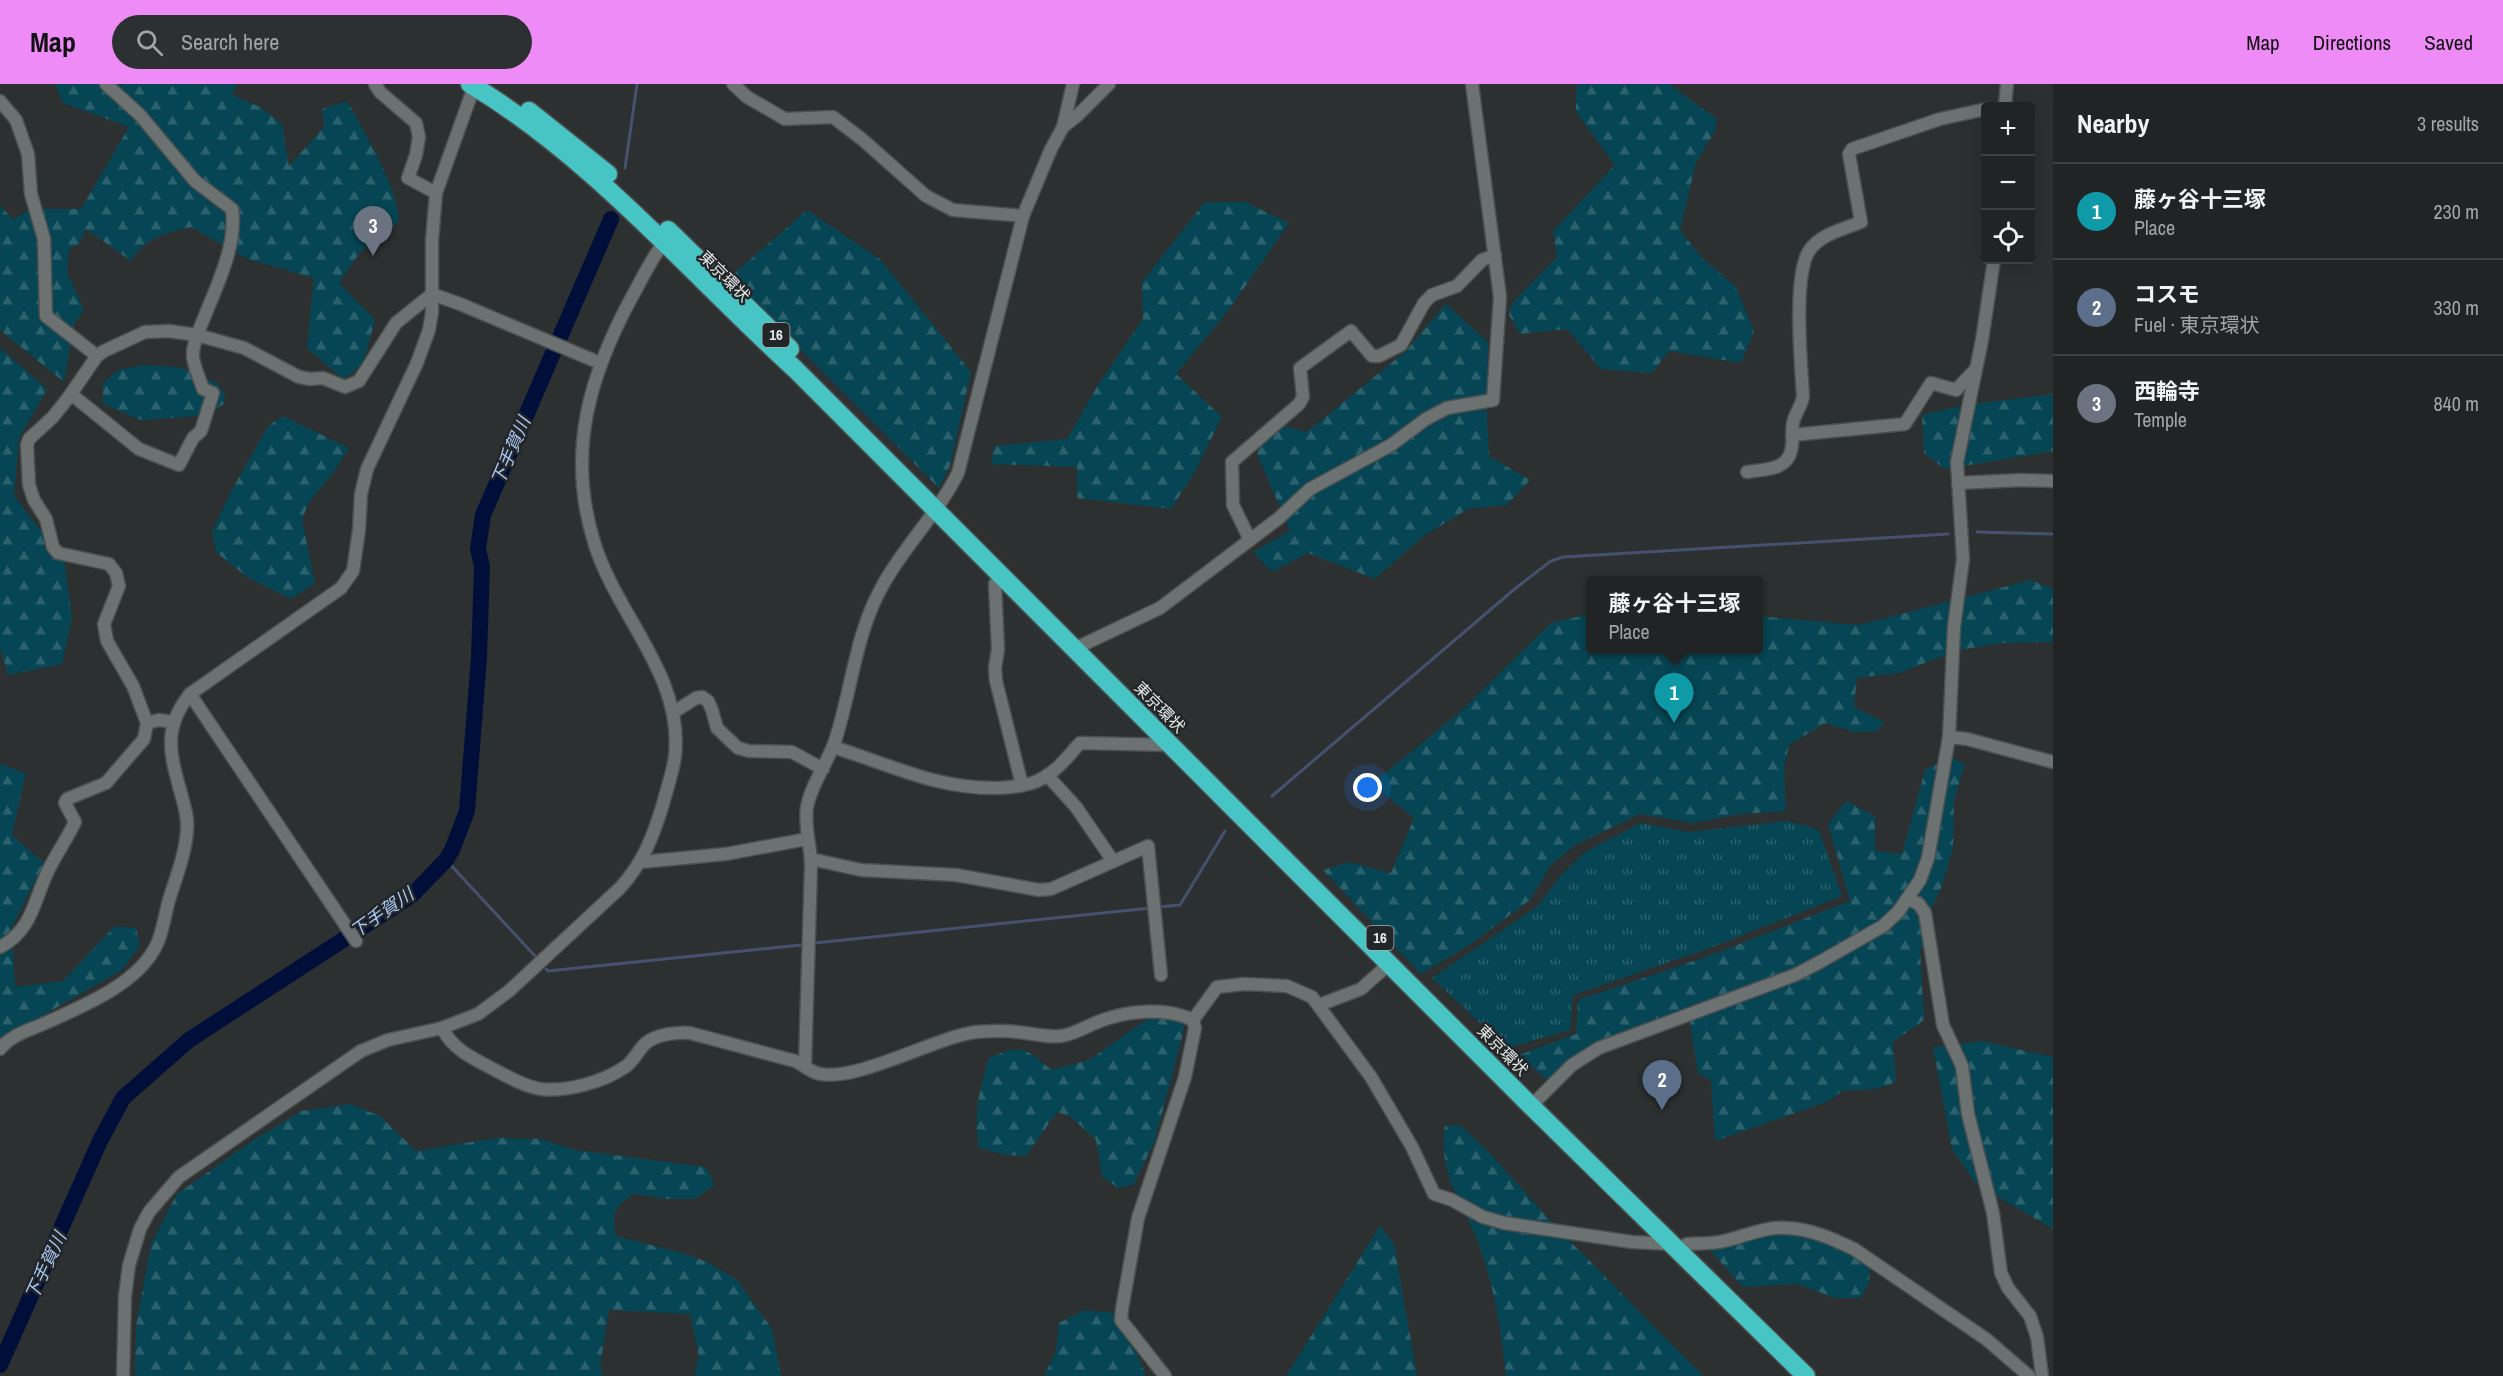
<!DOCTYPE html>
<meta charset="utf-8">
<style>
:root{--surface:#212425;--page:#2d3032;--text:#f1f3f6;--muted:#a2a4a7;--line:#3e4142;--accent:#ef8bf7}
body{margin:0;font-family:"Archivo Narrow","Noto Sans JP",sans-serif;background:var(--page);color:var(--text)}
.controls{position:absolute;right:18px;top:18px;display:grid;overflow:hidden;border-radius:6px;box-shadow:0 6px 24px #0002}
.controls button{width:54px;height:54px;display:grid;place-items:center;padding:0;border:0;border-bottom:2px solid var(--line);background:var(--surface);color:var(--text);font:30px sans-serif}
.you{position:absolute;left:1368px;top:704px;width:21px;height:21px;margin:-15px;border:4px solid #fff;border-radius:50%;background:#1a73e8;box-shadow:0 0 0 9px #1a73e833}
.badge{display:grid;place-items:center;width:39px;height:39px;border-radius:50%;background:var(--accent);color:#fff;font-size:20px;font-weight:700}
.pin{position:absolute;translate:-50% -50px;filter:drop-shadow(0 2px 3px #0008)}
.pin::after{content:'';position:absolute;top:32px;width:21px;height:18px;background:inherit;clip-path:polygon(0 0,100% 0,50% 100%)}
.popup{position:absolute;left:1586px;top:492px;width:177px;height:78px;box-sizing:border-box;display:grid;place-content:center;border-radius:6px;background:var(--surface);filter:drop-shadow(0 2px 4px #0005);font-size:20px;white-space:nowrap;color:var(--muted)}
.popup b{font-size:22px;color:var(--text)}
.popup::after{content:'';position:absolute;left:50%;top:100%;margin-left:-12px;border:12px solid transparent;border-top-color:var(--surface)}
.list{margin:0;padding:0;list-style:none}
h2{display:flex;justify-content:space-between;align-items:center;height:78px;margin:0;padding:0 24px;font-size:26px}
h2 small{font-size:20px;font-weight:400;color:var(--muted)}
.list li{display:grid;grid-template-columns:39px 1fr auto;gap:18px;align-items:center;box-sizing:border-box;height:96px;padding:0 24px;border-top:2px solid var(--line)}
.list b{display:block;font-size:22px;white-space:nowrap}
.list p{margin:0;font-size:20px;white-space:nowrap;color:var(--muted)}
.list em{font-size:20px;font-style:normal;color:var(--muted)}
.icon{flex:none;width:33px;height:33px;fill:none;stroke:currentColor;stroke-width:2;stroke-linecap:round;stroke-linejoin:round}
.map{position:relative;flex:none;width:2053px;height:1292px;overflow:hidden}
header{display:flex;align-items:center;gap:36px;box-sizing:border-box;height:84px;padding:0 30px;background:var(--accent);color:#111}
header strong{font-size:28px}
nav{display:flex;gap:33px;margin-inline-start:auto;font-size:21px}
.search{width:420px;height:54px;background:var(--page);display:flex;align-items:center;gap:15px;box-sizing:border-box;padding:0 21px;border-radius:33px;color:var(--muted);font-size:22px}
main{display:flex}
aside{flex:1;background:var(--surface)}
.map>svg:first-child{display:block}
.grass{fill:url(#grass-tufts)}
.forest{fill:url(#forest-firs)}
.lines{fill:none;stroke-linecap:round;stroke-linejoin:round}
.stream{stroke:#45516f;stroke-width:3}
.river{stroke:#000f3a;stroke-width:16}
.minor-casing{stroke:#4c4f50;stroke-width:15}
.highway-casing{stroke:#4c4f50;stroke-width:21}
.minor{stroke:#6c7172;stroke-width:12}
.highway{stroke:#47c5c4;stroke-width:18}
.labels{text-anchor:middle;stroke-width:5;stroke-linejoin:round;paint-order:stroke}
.shield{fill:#222628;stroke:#acafb0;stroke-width:1.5}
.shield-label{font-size:15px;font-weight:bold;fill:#e7eaeb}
.street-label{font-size:16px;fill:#e7eaeb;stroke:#222628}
.water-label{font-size:18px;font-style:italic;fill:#abc7f4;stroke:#222628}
</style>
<header>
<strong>Map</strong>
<div class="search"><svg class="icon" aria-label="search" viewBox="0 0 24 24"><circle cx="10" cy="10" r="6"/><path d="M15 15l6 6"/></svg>Search here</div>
<nav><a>Map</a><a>Directions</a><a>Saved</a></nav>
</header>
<main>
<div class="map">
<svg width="2053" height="1292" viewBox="0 0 2053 1292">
<defs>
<pattern id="grass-tufts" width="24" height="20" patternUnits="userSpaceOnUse" patternTransform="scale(1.5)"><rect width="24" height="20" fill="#064654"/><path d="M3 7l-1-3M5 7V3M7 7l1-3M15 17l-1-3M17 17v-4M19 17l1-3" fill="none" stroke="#2a616d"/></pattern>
<pattern id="forest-firs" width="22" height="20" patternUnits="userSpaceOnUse" patternTransform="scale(1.5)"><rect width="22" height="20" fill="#064654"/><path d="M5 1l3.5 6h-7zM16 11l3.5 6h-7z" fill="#2a616d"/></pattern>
</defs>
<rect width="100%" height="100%" fill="#2c3031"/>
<!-- grass -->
<path class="grass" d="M1788 737 1819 746 1842 812 1707 865 1573 911 1570 946 1507 964 1432 894 1538 822 1560 792 1585 768 1641 739 1688 748Z"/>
<!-- forest -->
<g class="forest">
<path d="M55 0H237L232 11 260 23 282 40 289 82 324 43 322 25 347 17C362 44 403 111 398 139L361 167 339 199 375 236 363 280 343 295 307 264 314 194 248 175 191 143C166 149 145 154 131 177L86 145 79 160 69 165 67 188 84 226 74 240 64 298 0 246V121L13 136 30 125H81L129 43 63 19Z"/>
<path d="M1579 0H1669L1717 35 1715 47 1696 79 1680 146 1701 173 1736 203 1754 247 1741 279 1669 267 1652 289 1601 285 1567 245 1520 250 1509 231 1512 219 1557 173 1553 147 1615 81 1576 28V5Z"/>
<path d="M1205 118H1245L1289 139 1228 227 1176 290 1222 333 1195 388 1171 425 1077 414V383L991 380 994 362 1067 355 1098 301 1143 235 1142 198Z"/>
<path d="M807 126 880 175 971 288 950 382 939 404 729 194Z"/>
<path d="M1446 220 1488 258 1487 333 1489 372 1530 396 1507 421 1468 425 1422 453 1375 495 1308 469 1272 488 1253 468 1290 447 1257 370 1272 340 1307 348 1406 267Z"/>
<path d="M0 264 47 305 19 354 14 412 64 476 72 533 62 580 8 591 0 562Z"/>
<path d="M145 281 178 283 216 298 225 310 224 320 203 332 141 336 103 320V299L118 286Z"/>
<path d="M2053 310V367L1945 385 1924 369 1922 331 1965 321Z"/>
<path d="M283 332 349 364 334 388 309 418 302 436 315 499 291 515 247 493 216 468 212 448 229 411 268 342Z"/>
<path d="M2031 496 2053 505V558L2003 559 1959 566 1899 589 1857 594 1854 623 1884 638 1877 647 1855 648 1825 639 1789 661 1784 684 1786 727 1741 730 1693 739 1640 730 1575 761 1550 782 1530 816 1471 860 1421 890 1323 786 1349 778 1391 789 1414 734 1372 700 1460 628 1551 539 1590 530V566H1758V532L1859 541Z"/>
<path d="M1950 673 1965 680 1954 716 1953 765 1941 804 1923 842 1930 856 1920 865 1924 936 1893 958 1896 998 1877 1005 1842 1007 1829 1017 1715 1057 1711 996 1698 989 1688 926 1549 998 1519 971 1576 950 1578 916 1709 872 1850 817 1828 740 1846 717 1875 732V767L1902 770 1925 686Z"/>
<path d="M0 680 26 689 12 751 44 779 12 843 15 903 63 897 115 842 136 844 140 861 122 886 0 956Z"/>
<path d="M1172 933 1184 942 1182 954 1154 1059 1133 1101 1118 1104 1102 1092 1096 1056 1070 1032 1057 1028 1026 1072 1006 1071 979 1064C973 1028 979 1008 989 974 1024 959 1024 964 1052 986L1089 976 1146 936Z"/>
<path d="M1982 957 2053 973V1145L1976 1100 1952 1065 1933 963Z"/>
<path d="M350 1020 380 1032 416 1067 496 1054 541 1055 575 1066 706 1083 715 1101 694 1115H666L634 1110C614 1123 612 1128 616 1152L682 1169 707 1178 737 1196 772 1245 781 1292H694L699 1274 690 1230 609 1226 600 1282 603 1292H135L136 1243 151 1160 177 1110 255 1055 302 1027Z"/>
<path d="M1460 1041 1485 1064 1558 1145 1703 1292H1506C1501 1248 1496 1211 1482 1169 1467 1123 1437 1096 1445 1042Z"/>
<path d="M1380 1142 1394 1160 1417 1292H1286Z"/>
<path d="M1796 1147 1832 1159 1870 1180 1869 1200 1860 1214H1835L1798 1200 1743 1203 1707 1163 1734 1161 1759 1151Z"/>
<path d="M1084 1226 1114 1229 1137 1270 1146 1292H1044L1056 1268 1059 1239Z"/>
</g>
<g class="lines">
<!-- stream -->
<g class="stream">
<path d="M625 84 637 0"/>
<path d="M1977 448 2053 450"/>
<path d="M1272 712 1517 503 1551 477 1563 473 1948 450"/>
<path d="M446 776 535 872"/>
<path d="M1157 823 1180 821 1225 747"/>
<path d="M815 859 1151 824"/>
<path d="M546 885 548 887 801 861"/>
</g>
<!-- river -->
<path class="river" d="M0 1281 100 1057 123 1014 189 956 412 811 446 776 452 766 467 727 479 573 482 482 478 465 483 431 611 135"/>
<!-- minor casing -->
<g class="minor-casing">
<g id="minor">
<path d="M375 0 380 8 416 39 419 53 416 71 408 94 436 109"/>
<path d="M733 0 747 13 785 35 833 33 863 56 926 112 953 126 1023 132"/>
<path d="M0 17 16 36 28 70 31 110 44 155 46 232 97 272"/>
<path d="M2005 22 2007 0"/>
<path d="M1063 43 1078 31 1109 0"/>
<path d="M71 310 139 365 179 381 193 354 201 347 213 309 203 305C200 295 194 283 193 273 192 259 201 242 206 229 219 197 237 159 232 125L195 97 140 31 106 0"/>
<path d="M1792 351 1905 340 1931 299 1956 306 1975 286"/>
<path d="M1747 388C1764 385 1786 387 1791 367 1794 358 1791 348 1793 339 1795 329 1802 322 1803 312 1801 281 1793 192 1809 167 1820 150 1844 145 1861 138L1849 70 1852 65 1940 35 1986 25"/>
<path d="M1958 399 2021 396 2053 397"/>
<path d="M1250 456 1233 421 1232 378 1299 320 1303 313 1300 284 1351 247 1372 272H1379L1401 261 1424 219 1432 211 1457 202 1482 176 1495 171"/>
<path d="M1000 492 995 500 998 565 995 584 996 597 1022 701"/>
<path d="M1074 565 1160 524 1279 434 1310 405 1391 361 1426 335 1447 324 1493 316 1500 213 1472 0"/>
<path d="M190 610 356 857"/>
<path d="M674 628 696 614 702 613 708 617 712 626 717 644 738 664 749 667 792 668 823 685"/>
<path d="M147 639 159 636 173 638"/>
<path d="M1949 653 1967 655 2053 678"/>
<path d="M833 663C891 681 936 705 998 704 1013 703 1030 702 1043 694 1058 686 1069 671 1080 659L1170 661"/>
<path d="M1047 691 1076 723 1113 777"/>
<path d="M811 775 861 786 956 791 1039 806 1051 805 1148 762 1161 891"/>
<path d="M641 778 726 770 807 755"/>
<path d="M1908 815 1919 820 1925 829 1943 941 1962 982 1968 1030 1993 1129 2001 1189 2008 1204 2030 1232 2037 1253 2042 1292"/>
<path d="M0 863C32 847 34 816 48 787 56 770 67 755 75 738L65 719 67 715 106 699 144 655 147 639 133 602 107 557 104 540 119 502 116 489 109 480 58 469 53 463 46 435 34 416 29 401 27 361 29 355 53 333 68 314 97 272 104 267 145 248 169 247 197 251 244 264 299 293 310 295 323 294 345 303 359 297 396 239 432 210 460 220 600 279"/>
<path d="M1319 921 1361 905 1389 880"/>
<path d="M442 944C453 966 474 975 495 986 508 993 526 1003 541 1005 567 1008 603 998 625 983 634 977 638 966 646 959 657 950 677 948 690 949L795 977C802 980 807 985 814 988 849 1003 934 953 976 948 989 947 1003 946 1017 948 1032 949 1052 955 1066 951 1081 947 1094 938 1109 934 1135 926 1168 924 1193 936"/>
<path d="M0 965C11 951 27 947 43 940 81 923 139 900 157 860 163 847 165 830 169 816 176 793 186 769 187 745 188 734 185 724 182 713 171 673 161 646 190 610L341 504 353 487 359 446 361 410 367 385 417 279 429 246 432 228V156L436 109 475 0"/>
<path d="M805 981 811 782C811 762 804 743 807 723 811 701 826 681 834 660 852 607 855 548 884 499 906 460 938 429 958 389L1023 132 1051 65 1063 43 1073 0"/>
<path d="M1531 1022 1572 981 1599 964 1795 891 1818 879 1883 842 1898 828 1920 796 1928 774 1949 653 1954 543 1963 475 1957 378 1982 256 1994 176"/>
<path d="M1687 1160C1699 1159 1713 1160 1724 1157 1746 1152 1765 1142 1788 1144 1811 1145 1833 1155 1854 1165L1986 1255 2029 1292"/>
<path d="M123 1292 125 1212 129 1181 140 1145 149 1128 179 1093 361 967 388 956 442 944 478 930 509 907 620 804C643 779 653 753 663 720 667 704 673 688 675 672 684 592 616 531 594 458 566 367 590 289 634 209 644 191 653 171 667 155"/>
<path d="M1165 1292 1121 1236 1122 1225 1138 1134 1185 993 1195 944 1193 936 1217 903 1244 900 1287 902 1312 913 1371 993 1412 1063 1434 1110 1452 1116 1483 1133 1504 1139 1632 1158 1671 1160"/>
</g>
</g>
<!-- highway casing -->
<g class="highway-casing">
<g id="highway">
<path d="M470 0C592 73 690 189 795 285L1531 1022 1806 1292"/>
<path d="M529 27 608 90"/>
<path d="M668 146 790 265"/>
</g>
</g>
<!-- minor -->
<use href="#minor" class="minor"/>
<!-- highway -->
<use href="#highway" class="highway"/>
</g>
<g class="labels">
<!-- shield labels -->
<g class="shield">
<rect x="762.5" y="239" width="27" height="24" rx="4.5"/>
<rect x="1366.5" y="842" width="27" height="24" rx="4.5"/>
</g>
<g class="shield-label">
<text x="776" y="256">16</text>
<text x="1380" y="859">16</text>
</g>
<!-- street labels -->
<g class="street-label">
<text transform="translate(725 192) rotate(45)" y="6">東京環状</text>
<text transform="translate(1160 623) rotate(45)" y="6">東京環状</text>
<text transform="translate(1503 966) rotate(45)" y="6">東京環状</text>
</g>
<!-- water labels -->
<g class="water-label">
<text transform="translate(511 367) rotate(-67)" y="6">下手賀川</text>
<text transform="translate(382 829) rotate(-35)" y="6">下手賀川</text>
<text transform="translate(46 1182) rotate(-65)" y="6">下手賀川</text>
</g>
</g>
</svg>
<div class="controls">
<button>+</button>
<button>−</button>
<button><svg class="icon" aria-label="locate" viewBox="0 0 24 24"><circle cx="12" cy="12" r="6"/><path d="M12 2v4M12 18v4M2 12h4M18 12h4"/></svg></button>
</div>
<div class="you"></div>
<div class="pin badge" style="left:1674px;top:639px;background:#0f9aa8">1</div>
<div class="popup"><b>藤ヶ谷十三塚</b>Place</div>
<div class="pin badge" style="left:1662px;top:1026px;background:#5c6f8a">2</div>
<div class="pin badge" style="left:373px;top:172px;background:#6b7280">3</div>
</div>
<aside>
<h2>Nearby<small>3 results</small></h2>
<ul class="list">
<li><span class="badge" style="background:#0f9aa8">1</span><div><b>藤ヶ谷十三塚</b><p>Place</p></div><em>230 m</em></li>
<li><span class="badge" style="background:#5c6f8a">2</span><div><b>コスモ</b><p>Fuel · 東京環状</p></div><em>330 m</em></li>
<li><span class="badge" style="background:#6b7280">3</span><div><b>西輪寺</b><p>Temple</p></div><em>840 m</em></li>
</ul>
</aside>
</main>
